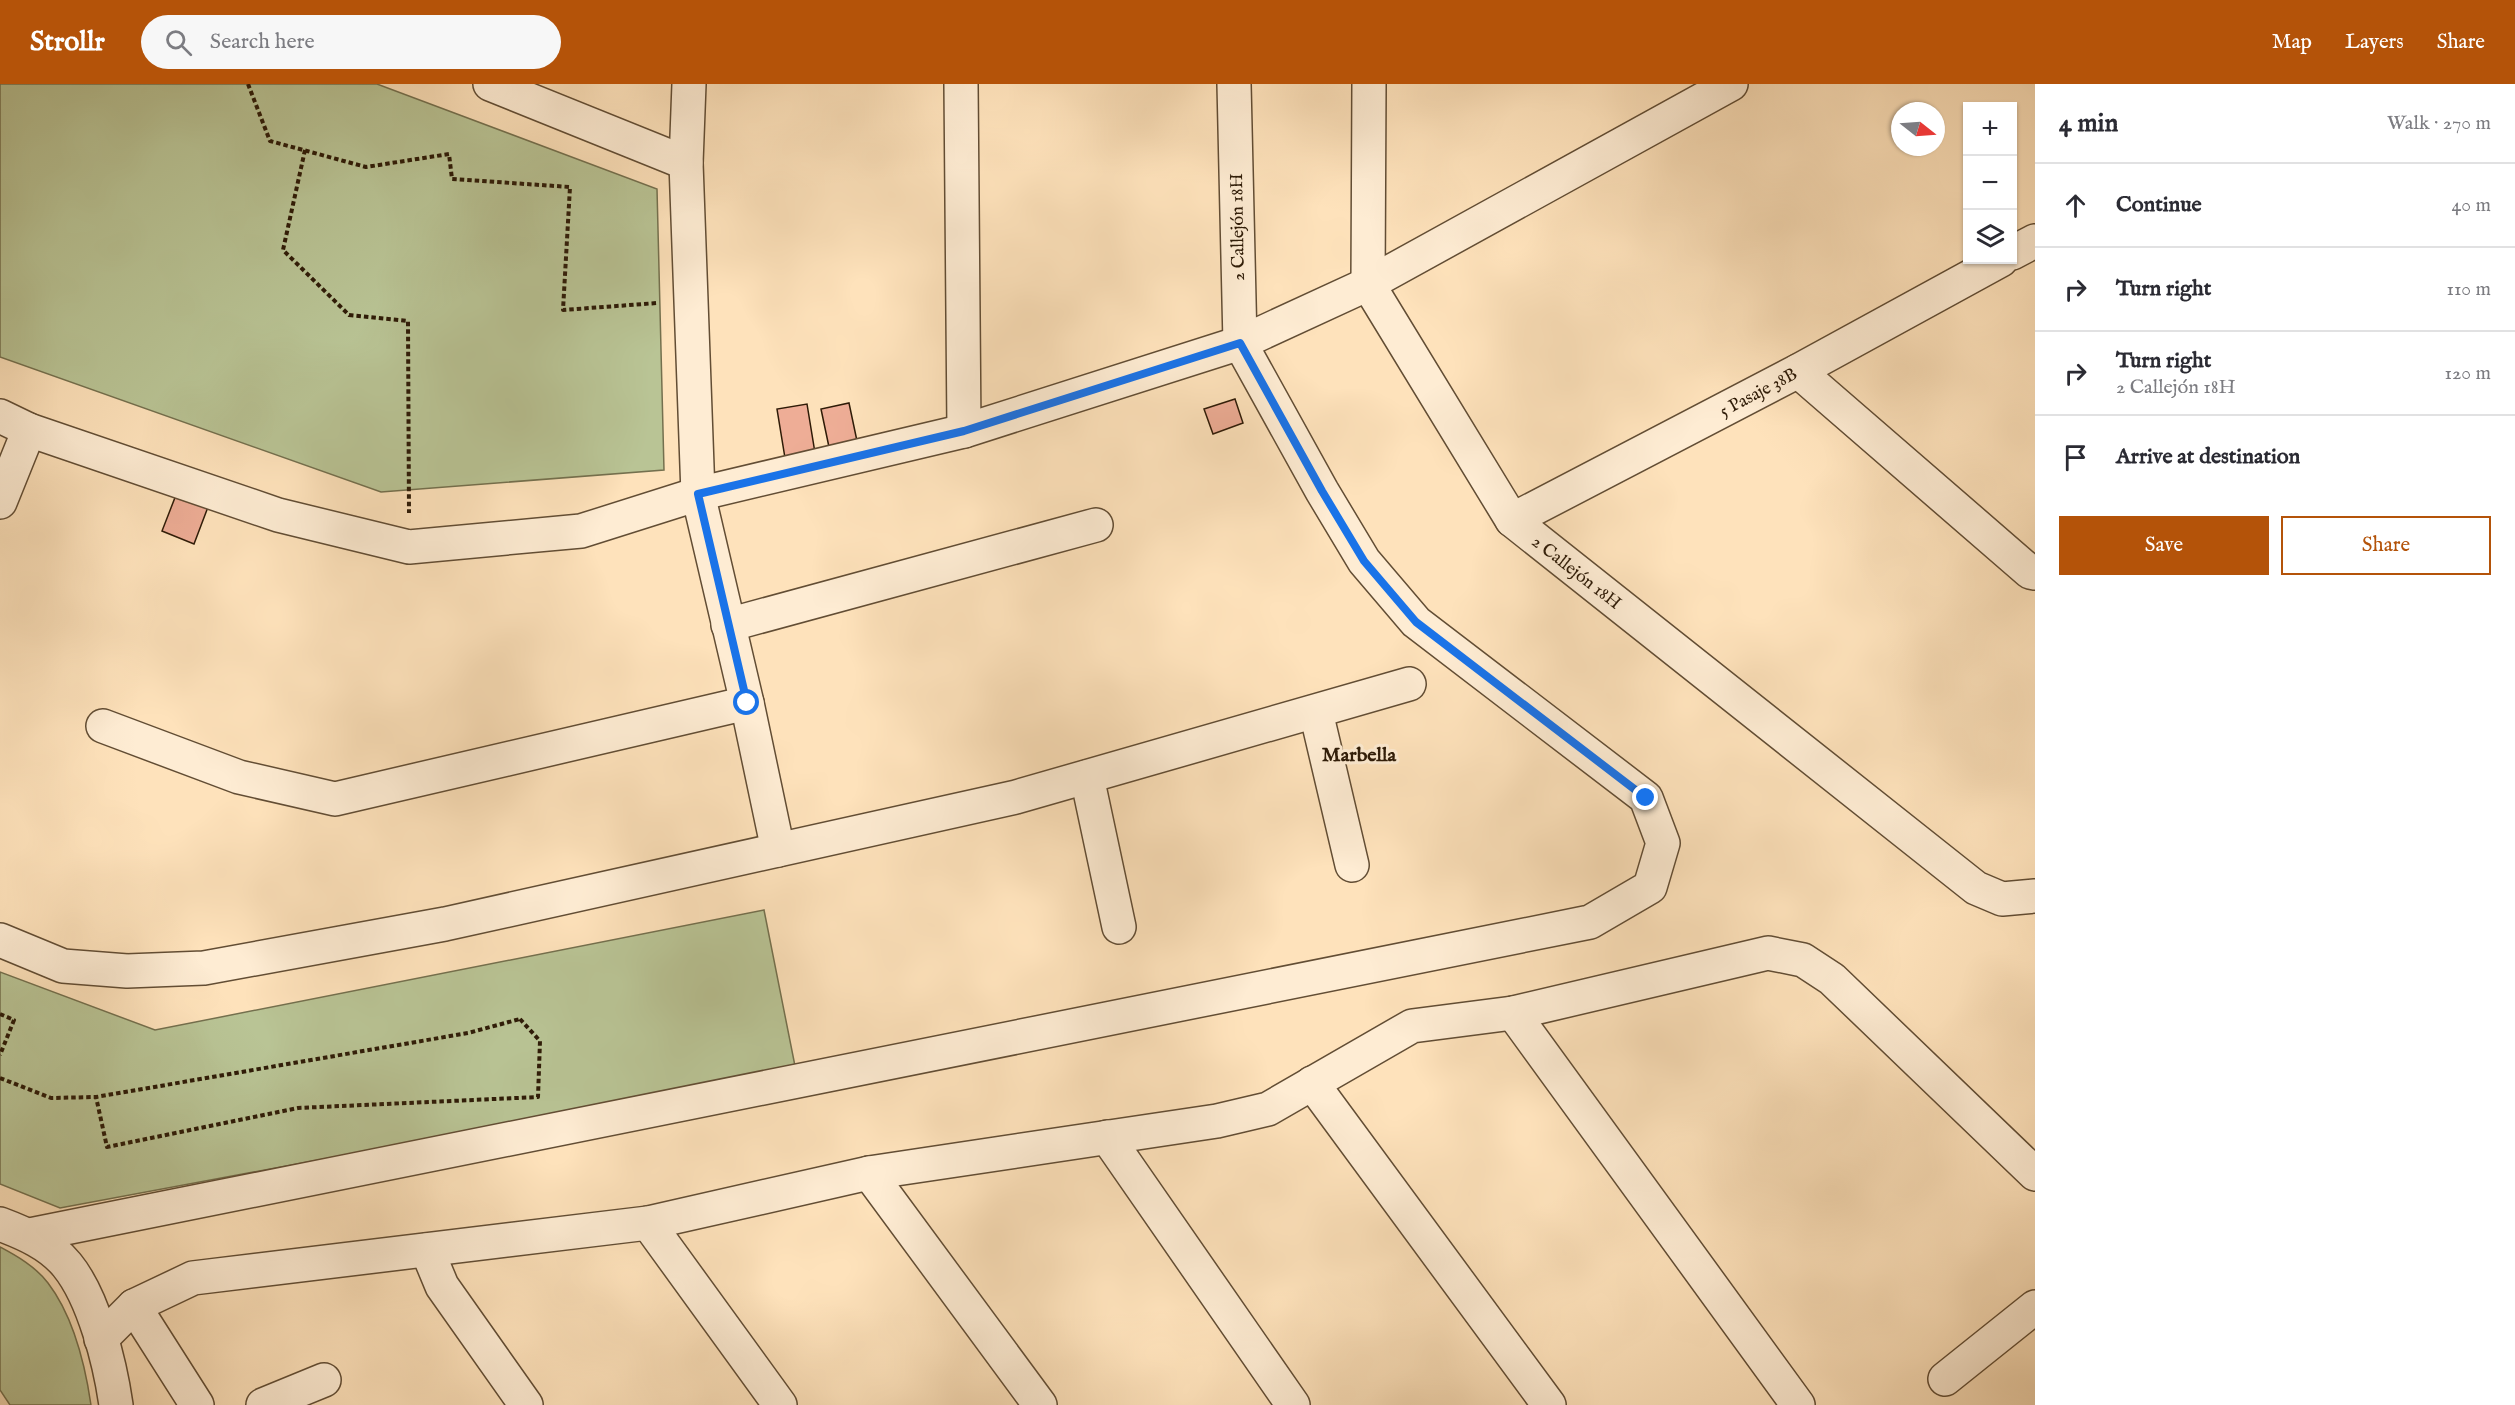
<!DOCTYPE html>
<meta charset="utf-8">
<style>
:root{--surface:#fff;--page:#f7f7f7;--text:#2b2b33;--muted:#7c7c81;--line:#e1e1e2;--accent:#b45309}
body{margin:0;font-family:"IM FELL English",serif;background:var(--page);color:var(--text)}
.controls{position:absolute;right:18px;top:18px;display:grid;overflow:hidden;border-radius:0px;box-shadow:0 2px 4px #0004}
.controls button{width:54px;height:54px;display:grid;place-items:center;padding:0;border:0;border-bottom:2px solid var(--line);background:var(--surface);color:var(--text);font:30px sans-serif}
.compass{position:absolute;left:1891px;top:18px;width:54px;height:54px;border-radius:50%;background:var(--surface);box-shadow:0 2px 4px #0004;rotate:107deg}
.stop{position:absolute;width:18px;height:18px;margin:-14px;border:4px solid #1a73e8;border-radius:50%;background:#fff}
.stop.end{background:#1a73e8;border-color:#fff;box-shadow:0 2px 6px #0008}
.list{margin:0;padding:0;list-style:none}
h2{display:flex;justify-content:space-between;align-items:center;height:78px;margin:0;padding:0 24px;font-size:26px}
h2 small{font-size:20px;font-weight:400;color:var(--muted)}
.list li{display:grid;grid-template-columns:39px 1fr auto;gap:18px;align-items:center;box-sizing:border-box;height:84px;padding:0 24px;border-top:2px solid var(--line)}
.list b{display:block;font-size:22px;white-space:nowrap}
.list p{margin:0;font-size:20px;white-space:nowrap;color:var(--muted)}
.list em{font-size:20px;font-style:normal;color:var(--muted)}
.actions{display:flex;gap:12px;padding:18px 24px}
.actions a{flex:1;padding:14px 0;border:2px solid var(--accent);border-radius:0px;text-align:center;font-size:21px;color:var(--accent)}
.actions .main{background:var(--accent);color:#fff}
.icon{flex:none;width:33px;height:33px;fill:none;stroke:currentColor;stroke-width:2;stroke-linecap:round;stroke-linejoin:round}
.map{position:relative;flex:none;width:2035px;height:1321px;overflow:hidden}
header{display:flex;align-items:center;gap:36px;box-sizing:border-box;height:84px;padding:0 30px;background:var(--accent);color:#fff}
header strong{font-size:28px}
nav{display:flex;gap:33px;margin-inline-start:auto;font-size:21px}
.search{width:420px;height:54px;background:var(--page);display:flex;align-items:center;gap:15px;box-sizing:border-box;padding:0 21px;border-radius:33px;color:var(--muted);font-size:22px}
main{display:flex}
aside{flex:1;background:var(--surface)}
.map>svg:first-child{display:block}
.green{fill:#b9c495;stroke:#74704e;stroke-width:1.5}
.building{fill:#eead96;stroke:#2e1b07;stroke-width:1.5}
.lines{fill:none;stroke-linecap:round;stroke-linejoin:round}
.minor-casing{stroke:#624d34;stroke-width:36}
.path{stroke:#2e1b07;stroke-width:4;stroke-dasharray:4.5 3;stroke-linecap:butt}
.minor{stroke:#feecd3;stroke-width:33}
.route{stroke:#1a73e8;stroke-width:8}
.labels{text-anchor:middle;stroke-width:6;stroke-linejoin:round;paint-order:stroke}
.street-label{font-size:18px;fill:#2e1b07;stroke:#feecd3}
.neighbourhood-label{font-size:20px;font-weight:bold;fill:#2e1b07;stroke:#feecd3}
</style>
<header>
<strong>Strollr</strong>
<div class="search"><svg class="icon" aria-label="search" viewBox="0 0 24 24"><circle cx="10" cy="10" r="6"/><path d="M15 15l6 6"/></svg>Search here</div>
<nav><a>Map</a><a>Layers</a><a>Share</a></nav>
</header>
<main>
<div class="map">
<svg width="2035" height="1321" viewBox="0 0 2035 1321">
<rect width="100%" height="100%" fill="#fee2bb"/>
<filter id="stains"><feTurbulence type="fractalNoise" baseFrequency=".00333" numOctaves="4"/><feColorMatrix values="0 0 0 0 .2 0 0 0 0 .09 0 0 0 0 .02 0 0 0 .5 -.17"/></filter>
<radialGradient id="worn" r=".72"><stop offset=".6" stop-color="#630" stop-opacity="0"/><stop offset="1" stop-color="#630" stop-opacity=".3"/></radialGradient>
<!-- green -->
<g class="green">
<path d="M0 0H377L657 105 664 386 381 408 0 273Z"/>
<path d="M764 826 796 987 60 1124 0 1100V888L155 946Z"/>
<path d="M0 1163C17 1172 36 1183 48 1199 74 1233 85 1280 91 1321H10L0 1306Z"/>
</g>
<!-- building -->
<g class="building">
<path d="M1235 315 1243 339 1213 350 1204 325Z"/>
<path d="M849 319 857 357 829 363 821 325Z"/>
<path d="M807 320 815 369 785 374 777 325Z"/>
<path d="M176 411 208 423 194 460 162 447Z"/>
</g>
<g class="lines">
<!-- minor casing -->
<g class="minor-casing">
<g id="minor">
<path d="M490 0 686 79"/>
<path d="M689 0 686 79 698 410 747 619 778 766"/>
<path d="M961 0 964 347"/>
<path d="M1369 0 1368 200 1512 436 1976 804 2002 815 2035 812"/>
<path d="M2012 169 2035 157"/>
<path d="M1798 287 2030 488 2035 489"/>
<path d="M0 332 29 346 278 431 409 463 581 447 698 410 964 347 1240 259 1368 200 1731 0"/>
<path d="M0 418 29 346"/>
<path d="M1512 436 1798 287 2001 176"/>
<path d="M728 541 1096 441"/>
<path d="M1316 628 1352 781"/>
<path d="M103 642 239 693 335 715 747 619"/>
<path d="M1087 693 1119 843"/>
<path d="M0 856 63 882 127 887 204 884 445 840 1016 713 1409 600"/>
<path d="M1513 929 1798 1321"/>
<path d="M1312 999 1549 1321"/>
<path d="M1107 1053 1293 1321"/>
<path d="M869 1089 1040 1321"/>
<path d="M648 1139 780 1321"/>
<path d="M0 1140C24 1149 50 1160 67 1181 94 1214 110 1279 116 1321"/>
<path d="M30 1151 1590 838 1650 803 1663 759 1646 714 1416 538 1364 477 1322 407 1240 259 1234 0"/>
<path d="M427 1166 442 1202 526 1321"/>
<path d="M134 1222 197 1321"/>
<path d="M101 1255 134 1222 193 1194 648 1139 869 1089 1217 1037 1268 1025 1412 942 1513 929 1768 869 1803 876 1832 895 2035 1090"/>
<path d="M1945 1295 2035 1223"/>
<path d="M263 1321 324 1296"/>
</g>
</g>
<!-- path -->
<g class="path">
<path d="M248 0 270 57 366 83 449 70 452 95 570 103 563 226 657 219"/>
<path d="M305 66 283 166 349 231 408 237 409 429"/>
<path d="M0 930 14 936 0 971"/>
<path d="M520 935 540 957 538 1013 298 1024 107 1063 96 1013 468 949Z"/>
<path d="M0 994 51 1014 96 1013"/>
</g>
<!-- minor -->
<use href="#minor" class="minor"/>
</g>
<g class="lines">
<!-- route -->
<path class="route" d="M747 619 698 410 964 347 1240 259 1322 407 1364 477 1416 538 1646 714"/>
</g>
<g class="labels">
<!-- street labels -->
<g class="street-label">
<text transform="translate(1237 143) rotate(-91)" y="6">2 Callejón 18H</text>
<text transform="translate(1758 308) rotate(-28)" y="6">5 Pasaje 38B</text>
<text transform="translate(1577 488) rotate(38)" y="6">2 Callejón 18H</text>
</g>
<!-- neighbourhood labels -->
<g class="neighbourhood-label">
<text x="1359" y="677">Marbella</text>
</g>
</g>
<rect width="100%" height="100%" filter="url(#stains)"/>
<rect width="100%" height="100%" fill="url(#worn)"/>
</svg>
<div class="controls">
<button>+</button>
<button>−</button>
<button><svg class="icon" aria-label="layers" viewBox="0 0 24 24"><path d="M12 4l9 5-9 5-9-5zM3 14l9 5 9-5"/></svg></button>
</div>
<svg class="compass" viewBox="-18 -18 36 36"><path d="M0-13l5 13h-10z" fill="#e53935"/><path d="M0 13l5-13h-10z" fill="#7c7c81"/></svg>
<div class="stop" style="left:747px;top:619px"></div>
<div class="stop end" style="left:1646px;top:714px"></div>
</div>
<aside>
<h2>4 min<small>Walk · 270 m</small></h2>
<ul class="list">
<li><svg class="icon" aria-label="ahead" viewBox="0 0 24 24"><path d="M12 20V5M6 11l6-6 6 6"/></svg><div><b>Continue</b></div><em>40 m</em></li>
<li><svg class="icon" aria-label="right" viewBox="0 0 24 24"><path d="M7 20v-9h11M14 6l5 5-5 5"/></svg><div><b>Turn right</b></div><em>110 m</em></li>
<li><svg class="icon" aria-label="right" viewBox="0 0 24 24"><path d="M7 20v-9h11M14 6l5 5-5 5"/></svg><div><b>Turn right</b><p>2 Callejón 18H</p></div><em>120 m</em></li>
<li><svg class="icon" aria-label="arrive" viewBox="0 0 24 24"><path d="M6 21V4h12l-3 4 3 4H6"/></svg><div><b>Arrive at destination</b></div></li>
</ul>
<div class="actions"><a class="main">Save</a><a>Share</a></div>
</aside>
</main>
